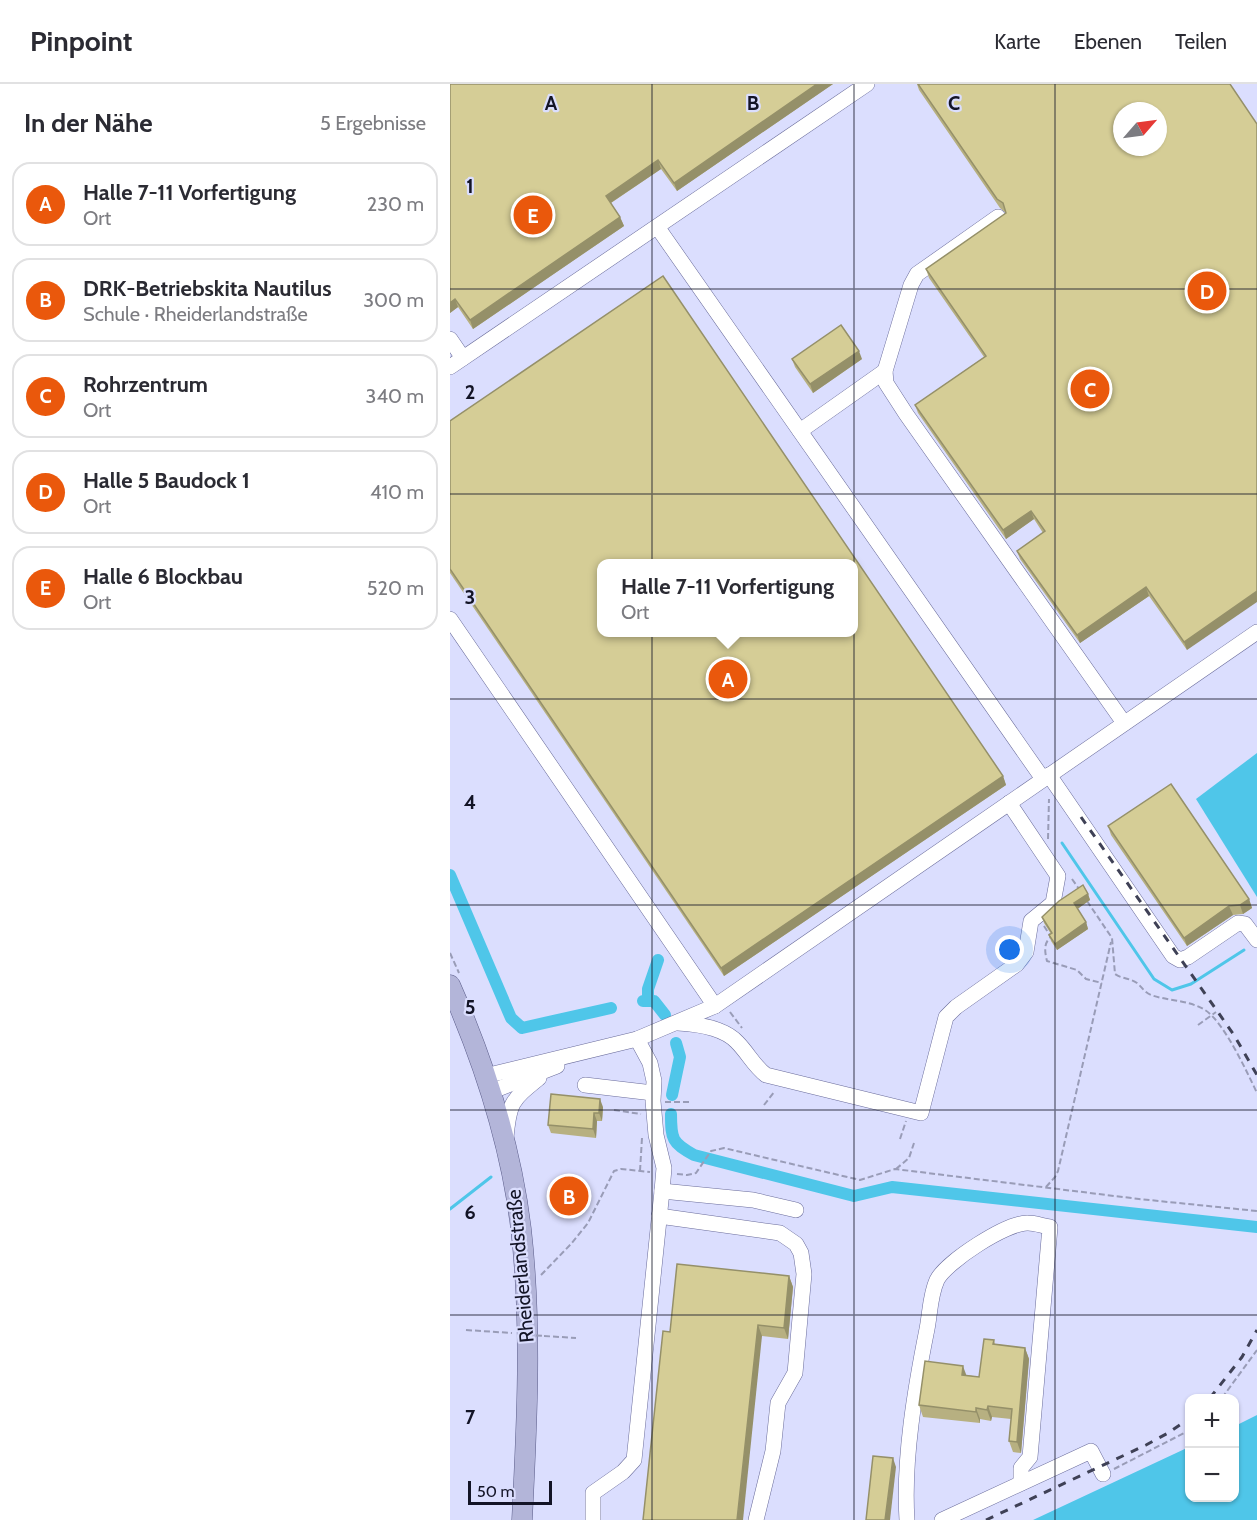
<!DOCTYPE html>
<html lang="de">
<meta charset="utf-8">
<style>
:root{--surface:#fff;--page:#f2f2f3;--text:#2b2b33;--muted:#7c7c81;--line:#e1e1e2;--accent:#ea580c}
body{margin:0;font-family:Cabin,sans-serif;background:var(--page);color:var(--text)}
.controls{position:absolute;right:18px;bottom:18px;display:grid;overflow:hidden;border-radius:12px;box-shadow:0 2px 4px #0004}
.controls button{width:54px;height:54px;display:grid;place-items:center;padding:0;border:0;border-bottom:2px solid var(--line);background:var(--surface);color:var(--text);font:30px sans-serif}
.compass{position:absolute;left:663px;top:18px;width:54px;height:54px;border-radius:50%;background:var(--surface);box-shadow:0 2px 4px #0004;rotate:62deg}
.scale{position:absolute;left:18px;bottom:15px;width:84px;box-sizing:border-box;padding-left:6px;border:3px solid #131426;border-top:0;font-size:16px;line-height:21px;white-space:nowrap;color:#131426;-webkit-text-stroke:4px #dbdefe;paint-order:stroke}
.you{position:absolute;left:560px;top:866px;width:21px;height:21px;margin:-15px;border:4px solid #fff;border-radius:50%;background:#1a73e8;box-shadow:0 0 0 9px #1a73e833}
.badge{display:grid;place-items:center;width:39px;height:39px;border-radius:50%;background:var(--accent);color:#fff;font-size:20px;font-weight:700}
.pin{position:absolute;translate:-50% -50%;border:3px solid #fff;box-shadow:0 2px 6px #0006}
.popup{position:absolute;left:147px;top:475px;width:261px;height:78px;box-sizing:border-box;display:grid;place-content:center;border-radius:12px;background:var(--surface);filter:drop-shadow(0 2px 4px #0005);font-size:20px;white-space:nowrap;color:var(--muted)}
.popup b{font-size:22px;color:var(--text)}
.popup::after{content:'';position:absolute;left:50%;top:100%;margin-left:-12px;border:12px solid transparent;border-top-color:var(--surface)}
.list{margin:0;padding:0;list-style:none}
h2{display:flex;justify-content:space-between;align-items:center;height:78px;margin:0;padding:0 24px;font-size:26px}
h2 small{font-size:20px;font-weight:400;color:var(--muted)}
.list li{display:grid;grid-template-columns:39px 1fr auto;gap:18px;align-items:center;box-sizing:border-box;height:84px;margin:0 12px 12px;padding:0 12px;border:2px solid var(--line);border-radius:18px}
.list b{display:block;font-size:22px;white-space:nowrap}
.list p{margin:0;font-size:20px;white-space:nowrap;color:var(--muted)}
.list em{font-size:20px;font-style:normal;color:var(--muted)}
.map{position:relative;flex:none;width:807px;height:1436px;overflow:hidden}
header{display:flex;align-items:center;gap:36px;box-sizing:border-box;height:84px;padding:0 30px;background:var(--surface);border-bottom:2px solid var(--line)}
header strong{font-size:28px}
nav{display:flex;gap:33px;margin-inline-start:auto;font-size:21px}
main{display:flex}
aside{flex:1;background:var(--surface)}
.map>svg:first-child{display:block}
.water{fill:#4fc6e9}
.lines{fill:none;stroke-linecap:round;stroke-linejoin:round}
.stream{stroke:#4fc6e9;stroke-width:3}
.canal{stroke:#4fc6e9;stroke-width:12}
.minor-casing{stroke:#6a6c9b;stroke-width:16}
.major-casing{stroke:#5a5c89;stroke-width:21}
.path{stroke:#999cb7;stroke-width:2;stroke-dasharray:6 3;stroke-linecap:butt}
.minor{stroke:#fff;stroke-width:15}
.major{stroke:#b3b5d9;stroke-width:20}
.rail{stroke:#3f4156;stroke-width:3;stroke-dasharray:8 8;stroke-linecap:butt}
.path-bridge{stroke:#999cb7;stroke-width:2;stroke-dasharray:6 3;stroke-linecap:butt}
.wall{fill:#b7b081}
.shaded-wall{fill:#959069}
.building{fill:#d5cd96;stroke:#959069;stroke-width:1.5;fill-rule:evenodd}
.grid{fill:none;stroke:#131426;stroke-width:1.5;stroke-opacity:0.55}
.labels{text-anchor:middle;stroke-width:4.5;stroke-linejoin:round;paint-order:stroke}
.street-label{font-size:20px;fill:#131426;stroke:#dbdefe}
.grid-label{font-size:20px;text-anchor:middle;font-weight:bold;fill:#131426;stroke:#dbdefe;stroke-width:4.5;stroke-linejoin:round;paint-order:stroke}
</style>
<header>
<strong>Pinpoint</strong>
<nav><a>Karte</a><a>Ebenen</a><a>Teilen</a></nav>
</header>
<main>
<aside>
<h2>In der Nähe<small>5 Ergebnisse</small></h2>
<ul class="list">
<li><span class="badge">A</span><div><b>Halle 7-11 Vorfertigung</b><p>Ort</p></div><em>230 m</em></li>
<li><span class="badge">B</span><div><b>DRK-Betriebskita Nautilus</b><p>Schule · Rheiderlandstraße</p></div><em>300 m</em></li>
<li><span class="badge">C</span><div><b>Rohrzentrum</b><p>Ort</p></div><em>340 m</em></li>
<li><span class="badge">D</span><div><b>Halle 5 Baudock 1</b><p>Ort</p></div><em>410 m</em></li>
<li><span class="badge">E</span><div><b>Halle 6 Blockbau</b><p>Ort</p></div><em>520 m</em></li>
</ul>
</aside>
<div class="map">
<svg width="807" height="1436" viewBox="0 0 807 1436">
<rect width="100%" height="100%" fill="#dbdefe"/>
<!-- water -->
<g class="water">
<path d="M807 669V813L746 715Z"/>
<path d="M807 1331V1436H583L739 1363 740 1414H784L785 1342Z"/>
</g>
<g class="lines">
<!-- stream -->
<g class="stream">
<path d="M612 759 704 895 722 906 741 900 794 866"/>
<path d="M0 1125 41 1093"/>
</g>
<!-- canal -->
<g class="canal">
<path d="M0 791 61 934 72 944 161 924"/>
<path d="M193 917H204L215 931"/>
<path d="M198 917V905L208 876"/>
<path d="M222 1011 230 973 226 959"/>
<path d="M221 1030C221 1055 222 1059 244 1071L404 1112 442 1103 807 1143"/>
</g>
<!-- minor casing -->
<g class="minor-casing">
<g id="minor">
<path d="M548 133 467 190 461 201 435 287 436 299 456 330 674 639"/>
<path d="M208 144 593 695"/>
<path d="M0 255 13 274"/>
<path d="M0 283 417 0"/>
<path d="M350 347 435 287"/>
<path d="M0 535 265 922"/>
<path d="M599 691 723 872 730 876 738 873 788 839 795 840 807 856"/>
<path d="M228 939C246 940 274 944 287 958 298 969 304 982 316 991L471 1029 496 933 506 923 567 880 576 868 581 837 603 819 608 792 559 719"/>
<path d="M35 992 187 955 265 922 807 548"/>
<path d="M135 1001 203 1009"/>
<path d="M40 1008 107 982"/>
<path d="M56 1054C59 1018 62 1016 89 994"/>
<path d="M212 1107 303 1116 346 1126"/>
<path d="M209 1132 330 1149 346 1160 351 1169 354 1190 345 1289 328 1319 323 1367 306 1436"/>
<path d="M143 1436V1409L173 1388 184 1376 212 1107 214 1084 206 1051 203 1017 204 997 200 979 187 955"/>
<path d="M457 1436C453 1376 465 1305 477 1245 480 1230 480 1211 487 1196 496 1178 557 1138 578 1139 585 1139 593 1142 600 1143L580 1373 571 1384V1399"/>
<path d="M492 1436 641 1367 653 1390"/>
</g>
</g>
<!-- major casing -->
<g class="major-casing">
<path id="major" d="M0 901C34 978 61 1061 71 1145 82 1241 77 1339 72 1436"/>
</g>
<!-- path -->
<g class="path">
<path d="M598 755 599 715"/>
<path d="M622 795 629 805"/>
<path d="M637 817 662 854 665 890C672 895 680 894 687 899 692 903 694 908 701 911 718 917 739 916 755 926 774 938 797 988 807 1009"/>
<path d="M594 842 601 853C593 859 595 869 597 877L627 886 636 895 652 899"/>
<path d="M0 869 9 889"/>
<path d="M280 928 292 944"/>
<path d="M748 941 766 928"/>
<path d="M215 1018H242"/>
<path d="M314 1021 325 1007"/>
<path d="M164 1026 191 1030"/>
<path d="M450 1055 456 1037"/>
<path d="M446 1085 459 1074 464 1059"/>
<path d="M190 1087 192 1054"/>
<path d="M227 1090 237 1091 246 1089 261 1067 274 1064 410 1096 445 1085 689 1115 807 1127"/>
<path d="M596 1103 605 1093 608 1087 661 858"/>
<path d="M91 1191 121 1160 138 1139 164 1087 171 1085 200 1088"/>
<path d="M16 1246 62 1249"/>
<path d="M94 1252 126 1254"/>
<path d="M772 1314 807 1266"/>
<path d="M664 1385 740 1346"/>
</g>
<!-- minor -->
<use href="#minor" class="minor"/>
<!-- major -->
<use href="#major" class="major"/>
<!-- rail -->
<g class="rail">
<path d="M631 733 784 951 807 991"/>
<path d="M760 1314 792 1273 807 1246"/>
<path d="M536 1436 696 1361 718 1349 740 1334"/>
</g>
<!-- path-bridge -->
<path class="path-bridge" d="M68 1250 94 1252"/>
</g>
<!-- wall -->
<g class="wall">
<path d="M0 0H383L227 107 211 85 161 119 170 133 174 142 23 245 8 223 0 229Z"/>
<path d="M467 0H780L737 566 699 512 630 559 570 475 567 467 593 449 584 435 556 455 468 329 465 321 534 273 479 194 476 185 556 129 550 124 469 6Z"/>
<path d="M342 275H412L363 309 345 283Z"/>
<path d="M0 337 553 692 556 701 274 892 0 489Z"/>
<path d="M658 742 799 815 802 824 793 830 783 831 737 862 661 751Z"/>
<path d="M638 810 640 816 627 825 636 838 638 845 607 866 601 857 599 851 601 850 594 839 592 833Z"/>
<path d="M153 1023 152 1037H147L146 1054 101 1049 98 1041Z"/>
<path d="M339 1192 343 1203 338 1255 312 1252 220 1248Z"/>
<path d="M544 1256 545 1260 575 1264 579 1275 571 1369 563 1368 559 1357 561 1335 542 1333 541 1337 530 1335V1339L473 1333 469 1321 517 1291 529 1293Z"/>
</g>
<!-- shaded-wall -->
<g class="shaded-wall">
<path d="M367 0H383L227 107 224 99Z"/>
<path d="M208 76 211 85 159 120 156 112Z"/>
<path d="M170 133 174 142 23 245 20 236Z"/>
<path d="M5 215 8 223 0 229V219Z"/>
<path d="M409 267 412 275 363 309 360 300Z"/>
<path d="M581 427 584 435 556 455 553 446Z"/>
<path d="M696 503 699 512 630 559 627 551Z"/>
<path d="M807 507V518L737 566 734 558Z"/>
<path d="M553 692 556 701 274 892 271 884Z"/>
<path d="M638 810 640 816 626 826 624 819Z"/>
<path d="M799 815 802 824 793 830 790 821Z"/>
<path d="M779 822 783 831 737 862 734 854Z"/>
<path d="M636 838 638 845 607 866 605 860Z"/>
<path d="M150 1015 153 1023 152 1037 149 1029Z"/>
<path d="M144 1029 147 1037 146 1054 143 1045Z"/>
<path d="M339 1192 343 1203 338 1255 334 1244Z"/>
<path d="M308 1241 312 1252 293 1436H287Z"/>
<path d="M575 1264 579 1275 571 1369 567 1358Z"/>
<path d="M513 1282 517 1293 512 1291Z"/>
<path d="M538 1322 542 1333 541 1337 537 1326Z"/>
<path d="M526 1324 530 1335V1339L526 1328Z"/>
<path d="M443 1374 446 1383 440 1436H435Z"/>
</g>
<!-- building -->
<g class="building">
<path d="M0 0H367L224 99 208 76 156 112 170 133 20 236 5 215 0 219Z"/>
<path d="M468 0H780L807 40V507L734 558 696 503 627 551 567 467 595 447 581 427 553 446 465 321 536 272 476 185 556 129 553 119 547 115ZM672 27H708V63H672Z"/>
<path d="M213 192 553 692 271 884 0 485V337ZM152 480H404V549H152Z"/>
<path d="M391 241 409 267 360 300 342 275Z"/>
<path d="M721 700 799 815 790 821 779 822 734 854 658 742Z"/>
<path d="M633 801 638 810 624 819 636 838 605 860 599 851 602 849 592 833 609 817Z"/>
<path d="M101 1010 150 1015 149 1029H144L143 1045 98 1041Z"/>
<path d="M227 1180 339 1192 334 1244 308 1241 287 1436H193L213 1247 220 1248Z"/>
<path d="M534 1255 544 1256 543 1260 575 1264 567 1358 559 1357 562 1325 538 1322 537 1326 526 1324V1328L469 1321 475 1277 513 1282 512 1291 529 1293Z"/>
<path d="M423 1372 443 1374 435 1436H416Z"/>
</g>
<!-- grid -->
<path class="grid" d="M202 0V1436M404 0V1436M605 0V1436M0 205H807M0 410H807M0 615H807M0 821H807M0 1026H807M0 1231H807"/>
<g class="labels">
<!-- street labels -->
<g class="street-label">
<text transform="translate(70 1182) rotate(-95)" y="7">Rheiderlandstraße</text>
</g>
</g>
<g class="grid-label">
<text x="101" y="26">A</text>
<text x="303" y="26">B</text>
<text x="504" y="26">C</text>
<text x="20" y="109">1</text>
<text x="20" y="315">2</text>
<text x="20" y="520">3</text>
<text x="20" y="725">4</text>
<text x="20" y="930">5</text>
<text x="20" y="1135">6</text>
<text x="20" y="1340">7</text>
</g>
</svg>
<div class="controls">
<button>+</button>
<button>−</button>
</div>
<svg class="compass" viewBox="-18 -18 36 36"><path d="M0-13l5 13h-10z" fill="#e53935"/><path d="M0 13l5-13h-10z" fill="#7c7c81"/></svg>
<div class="scale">50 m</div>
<div class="you"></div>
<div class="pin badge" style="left:278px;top:595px">A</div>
<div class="popup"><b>Halle 7-11 Vorfertigung</b>Ort</div>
<div class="pin badge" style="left:119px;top:1112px">B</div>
<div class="pin badge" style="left:640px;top:305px">C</div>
<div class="pin badge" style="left:757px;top:207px">D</div>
<div class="pin badge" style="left:83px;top:131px">E</div>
</div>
</main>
